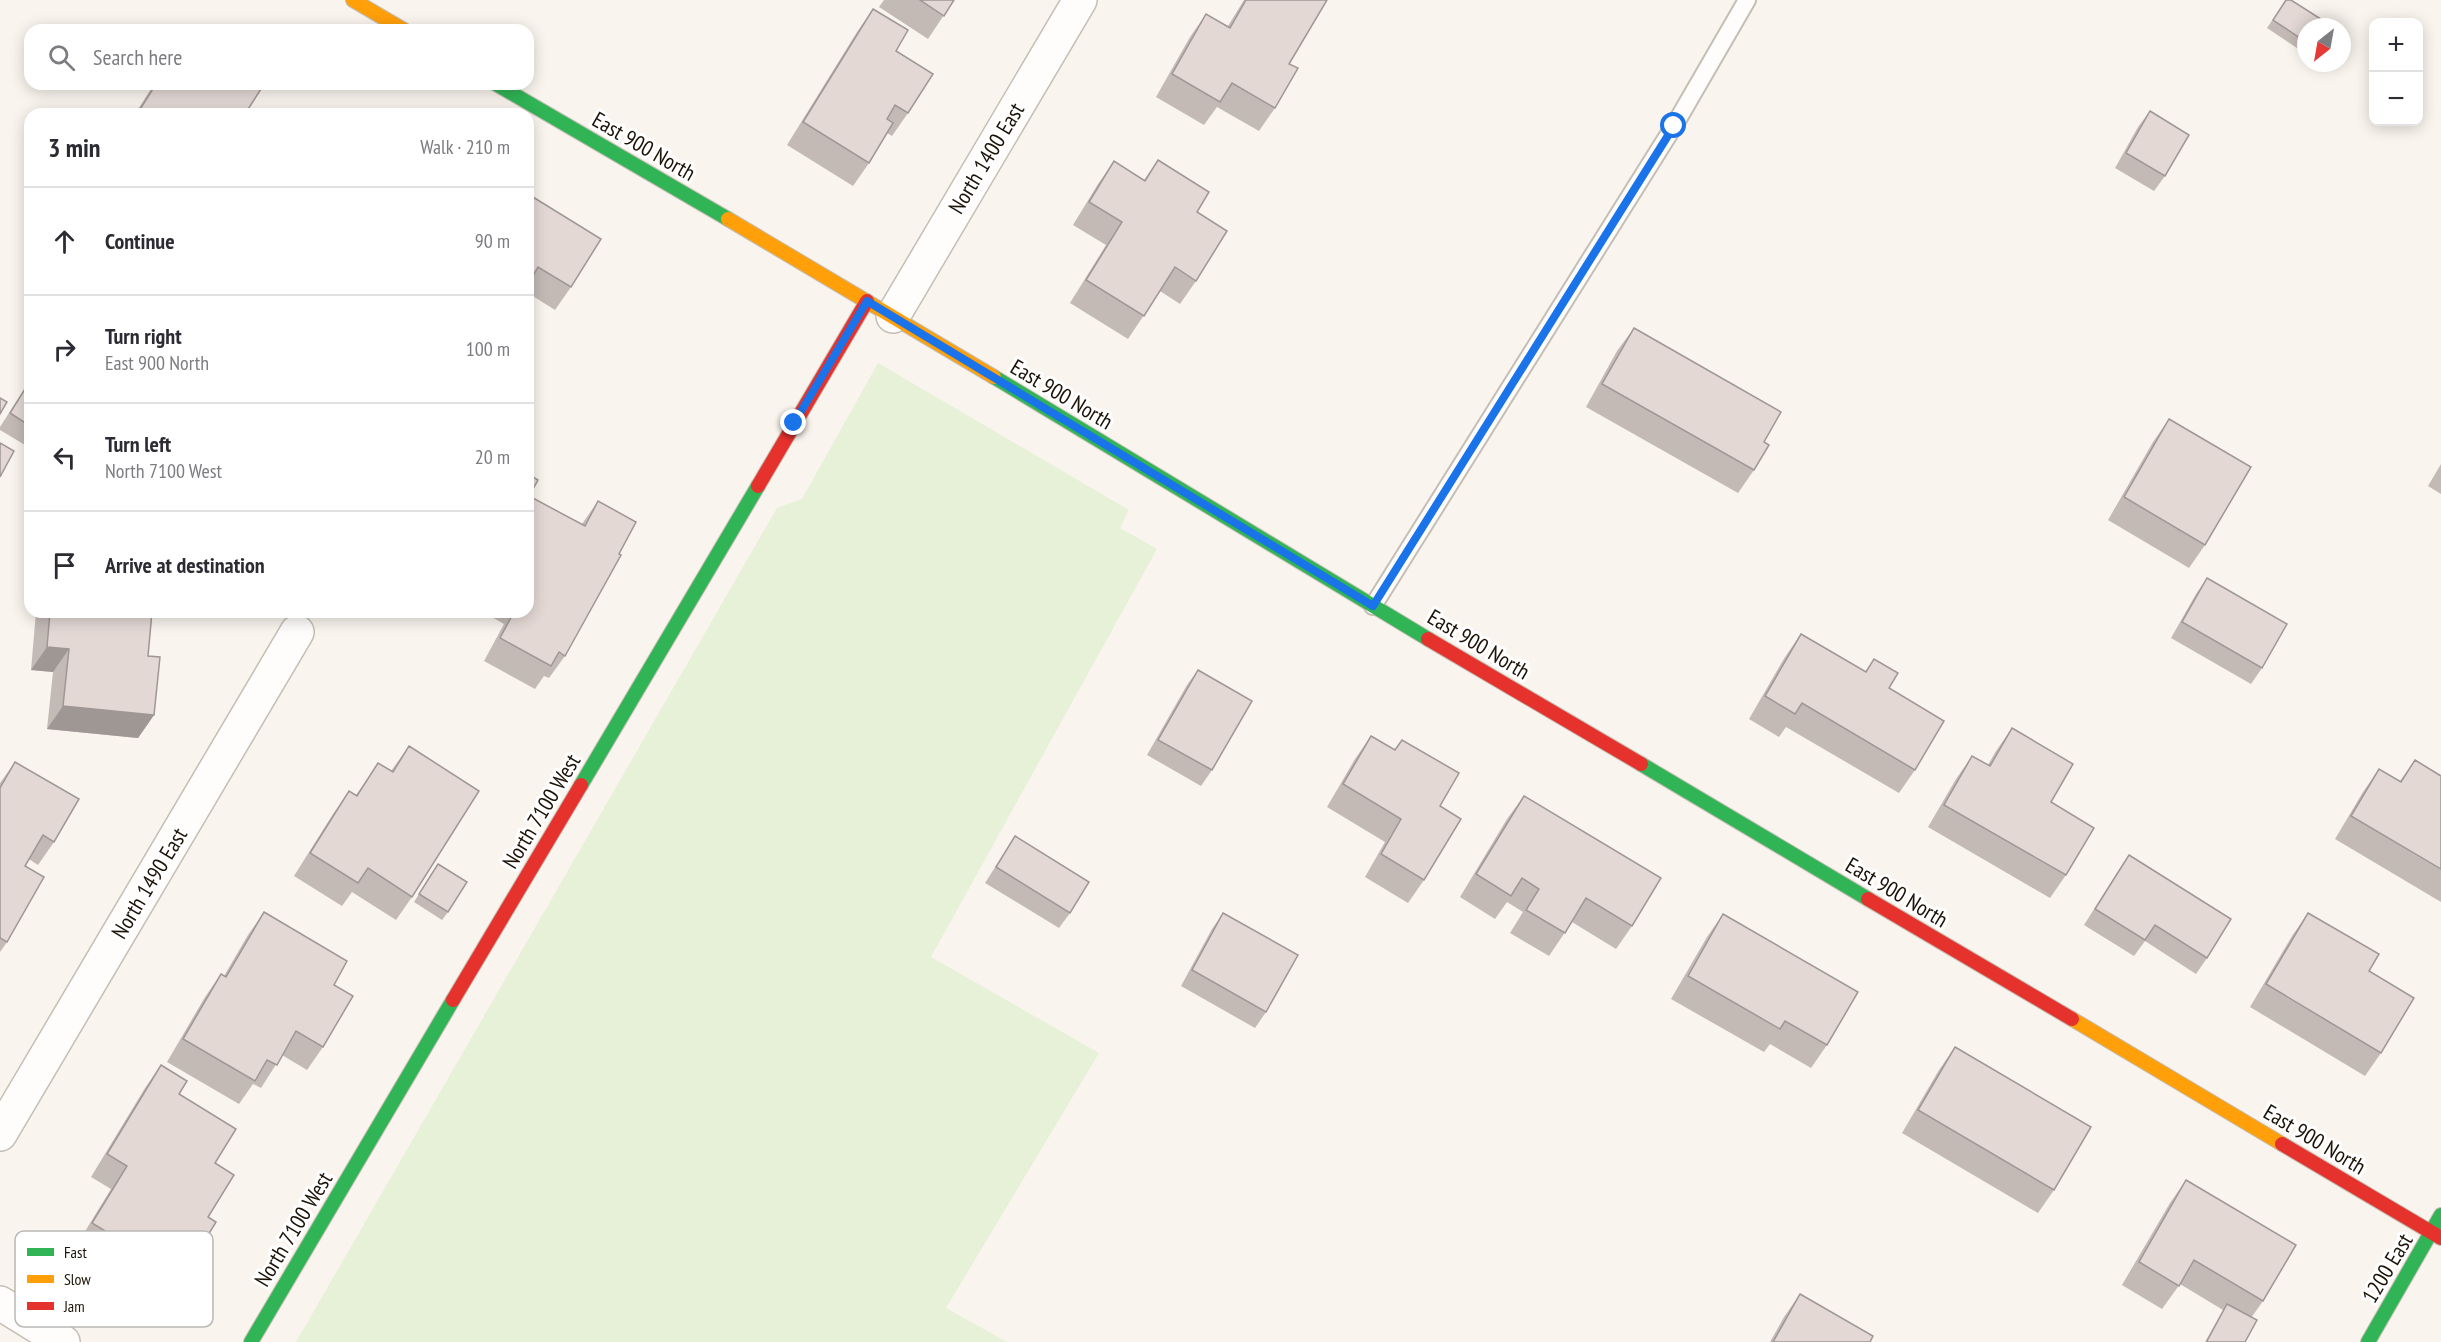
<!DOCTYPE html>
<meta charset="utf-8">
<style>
:root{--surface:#fff;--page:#f7f7f7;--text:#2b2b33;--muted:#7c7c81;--line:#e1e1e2}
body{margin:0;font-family:"PT Sans Narrow",sans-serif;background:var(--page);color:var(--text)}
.controls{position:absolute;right:18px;top:18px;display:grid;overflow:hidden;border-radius:12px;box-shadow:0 3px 15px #0003}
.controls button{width:54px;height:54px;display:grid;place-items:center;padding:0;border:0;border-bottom:2px solid var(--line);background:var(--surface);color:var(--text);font:30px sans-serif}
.compass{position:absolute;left:2297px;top:18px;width:54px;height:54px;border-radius:50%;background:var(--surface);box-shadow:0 3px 15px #0003;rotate:211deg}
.stop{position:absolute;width:18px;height:18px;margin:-14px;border:4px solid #1a73e8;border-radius:50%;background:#fff}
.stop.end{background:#1a73e8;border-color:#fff;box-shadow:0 2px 6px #0008}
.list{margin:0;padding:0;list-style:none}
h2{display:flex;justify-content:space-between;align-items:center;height:78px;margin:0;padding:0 24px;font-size:26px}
h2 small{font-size:20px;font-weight:400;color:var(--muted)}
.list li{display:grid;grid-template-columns:39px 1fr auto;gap:18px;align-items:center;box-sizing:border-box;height:108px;padding:0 24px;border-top:2px solid var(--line)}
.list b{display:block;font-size:22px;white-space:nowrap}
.list p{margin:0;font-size:20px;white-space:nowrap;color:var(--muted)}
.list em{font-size:20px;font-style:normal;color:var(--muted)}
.icon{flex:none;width:33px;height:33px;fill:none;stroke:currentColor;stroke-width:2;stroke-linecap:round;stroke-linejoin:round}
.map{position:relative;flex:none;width:2441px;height:1342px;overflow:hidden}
.search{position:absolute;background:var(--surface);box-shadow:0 3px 15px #0003;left:24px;top:24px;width:510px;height:66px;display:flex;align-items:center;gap:15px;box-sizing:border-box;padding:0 21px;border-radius:18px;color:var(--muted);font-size:22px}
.panel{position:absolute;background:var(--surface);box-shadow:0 3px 15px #0003;left:24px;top:108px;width:510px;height:510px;border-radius:18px}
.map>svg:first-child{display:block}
.green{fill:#e7f1d8}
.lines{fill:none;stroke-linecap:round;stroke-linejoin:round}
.lane-casing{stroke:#c4beb5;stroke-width:20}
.street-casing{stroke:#c4beb5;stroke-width:36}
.fast-casing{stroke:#c4beb5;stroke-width:16}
.slow-casing{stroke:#c4beb5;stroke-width:16}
.jam-casing{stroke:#c4beb5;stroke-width:16}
.lane{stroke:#fefdfc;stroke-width:16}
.street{stroke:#fefdfc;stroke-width:33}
.fast{stroke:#30b455;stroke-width:14}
.slow{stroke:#ff9f0a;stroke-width:14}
.jam{stroke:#e5322d;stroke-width:14}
.wall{fill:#c3bab6}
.shaded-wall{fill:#9f9794}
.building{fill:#e3d8d4;stroke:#9f9794;stroke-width:1.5}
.route{stroke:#1a73e8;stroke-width:8}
.labels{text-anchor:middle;stroke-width:6;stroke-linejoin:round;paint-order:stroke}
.street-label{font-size:22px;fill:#1b1308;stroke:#fff}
.key{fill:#fff;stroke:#bbb8b5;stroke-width:1.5}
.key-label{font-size:16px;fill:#1b1308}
</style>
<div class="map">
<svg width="2441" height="1342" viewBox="0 0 2441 1342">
<rect width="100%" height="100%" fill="#f9f4ed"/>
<!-- green -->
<path class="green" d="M878 363 1129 510 1120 528 1157 549 931 957 1099 1053 946 1308 1007 1342H296L777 508 802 499Z"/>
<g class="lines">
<!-- lane casing -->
<g class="lane-casing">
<path id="lane" d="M1373 606 1674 126 1747 0"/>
</g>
<!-- street casing -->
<g class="street-casing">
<g id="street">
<path d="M893 316 1080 0"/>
<path d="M0 1134 297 632"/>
<path d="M0 1303 63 1342"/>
</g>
</g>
<!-- fast casing -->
<g class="fast-casing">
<g id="fast">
<path d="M496 84 728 219"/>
<path d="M994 377 1428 639"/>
<path d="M1641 764 1868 899"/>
<path d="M581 785 758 486"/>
<path d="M251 1342 453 1000"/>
<path d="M2368 1342 2441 1215"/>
</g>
</g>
<!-- slow casing -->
<g class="slow-casing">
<g id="slow">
<path d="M353 0 404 30"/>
<path d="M728 219 994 377"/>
<path d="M2072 1019 2282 1144"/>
</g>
</g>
<!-- jam casing -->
<g class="jam-casing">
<g id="jam">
<path d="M758 486 867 301"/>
<path d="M1428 639 1641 764"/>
<path d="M1868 899 2072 1019"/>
<path d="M453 1000 581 785"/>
<path d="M2282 1144 2441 1238"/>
</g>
</g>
<!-- lane -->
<use href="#lane" class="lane"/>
<!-- street -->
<use href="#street" class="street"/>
<!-- fast -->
<use href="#fast" class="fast"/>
<!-- slow -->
<use href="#slow" class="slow"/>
<!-- jam -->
<use href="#jam" class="jam"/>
</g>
<!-- wall -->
<g class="wall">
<path d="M884 0H954L928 39 879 7Z"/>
<path d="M1244 0H1327L1289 64 1275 108 1259 131 1217 107 1204 125 1156 97 1190 37 1206 14 1228 26Z"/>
<path d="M2286 0 2306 27V48L2303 52 2267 28Z"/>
<path d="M873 9 896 51 908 113 892 136 887 133 869 163 853 186 787 145 857 32Z"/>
<path d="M154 84H253L245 114H135Z"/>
<path d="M2150 111 2165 176 2154 191 2115 168 2138 127Z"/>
<path d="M1158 160 1197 212 1196 281 1180 304 1160 291 1128 339 1070 303 1106 245 1073 225 1098 184 1114 161 1144 180Z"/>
<path d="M528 194 571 287 555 310 528 293Z"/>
<path d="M30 278V291L24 287Z"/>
<path d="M1634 328 1764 442 1754 470 1738 493 1586 407 1617 351Z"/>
<path d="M30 380V448L0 430V427Z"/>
<path d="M2169 419 2205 545 2189 568 2108 520 2153 442Z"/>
<path d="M2441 464V494L2428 486Z"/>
<path d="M529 496 582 524 598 501 565 656 549 678 544 676 535 689 484 661 504 624 483 612H528Z"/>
<path d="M2207 578 2262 668 2251 684 2171 638 2196 594Z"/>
<path d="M36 612H152L148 656 154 715 138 738 47 729 53 672 31 670Z"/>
<path d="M1801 634 1865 672 1874 659 1889 688 1915 770 1899 793 1786 727 1779 737 1749 719 1785 657Z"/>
<path d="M1198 670 1212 770 1201 786 1147 755 1187 685Z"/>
<path d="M2012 728 2051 802 2066 875 2050 898 1928 827 1956 779 1972 756 1988 765 1996 751Z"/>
<path d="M1371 736 1395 750 1402 740 1440 806 1424 880 1408 903 1365 877 1385 842 1327 807 1355 759Z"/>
<path d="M409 746 412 897 396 920 352 892 342 906 294 876 333 814 349 791 356 795 378 763 391 771Z"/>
<path d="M2415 760 2441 776V902L2335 839 2363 792 2379 769 2400 781Z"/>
<path d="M15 762 54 842 38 865 29 859 25 866 7 942 0 952V783Z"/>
<path d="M1524 796 1632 926 1616 949 1572 922 1549 956 1510 933 1523 912 1507 902 1495 919 1460 897 1507 819Z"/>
<path d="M1015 836 1070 913 1059 928 985 883Z"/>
<path d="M2129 855 2207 958 2196 974 2145 941 2134 956 2084 925 2118 871Z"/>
<path d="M438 864 448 912 442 920 414 902Z"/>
<path d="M264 912 334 985 323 1047 307 1070 282 1055 261 1088 253 1084 239 1104 167 1062 205 997 221 974 224 976 248 935Z"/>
<path d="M1223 913 1266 1012 1255 1028 1181 986 1212 929Z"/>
<path d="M2308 913 2369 971 2381 1053 2365 1076 2250 1007 2292 936Z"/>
<path d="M1723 914 1827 1045 1811 1068 1770 1044 1764 1052 1671 999 1707 937Z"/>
<path d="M1955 1047 2054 1190 2038 1213 1902 1133 1939 1070Z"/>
<path d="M161 1065 179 1094 215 1163 208 1217 182 1278 166 1301 76 1246 111 1189 91 1177 145 1088Z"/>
<path d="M2186 1180 2263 1301 2251 1318 2245 1342H2205L2223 1310 2180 1284 2162 1309 2122 1285 2170 1203Z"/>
<path d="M1800 1294 1870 1342H1770L1784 1317Z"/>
</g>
<!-- shaded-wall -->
<g class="shaded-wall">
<path d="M47 647 69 649 53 672 31 670Z"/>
<path d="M63 706 154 715 138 738 47 729Z"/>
</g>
<!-- building -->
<g class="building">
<path d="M920 0H954L944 16Z"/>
<path d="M1246 0H1327L1289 64 1298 68 1275 108 1232 83 1220 102 1172 74 1206 14 1230 28Z"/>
<path d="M2286 0H2291L2324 21 2320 27H2306V42L2273 20Z"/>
<path d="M873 9 908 30 896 51 933 74 908 113 895 105 887 119 893 123 869 163 803 122Z"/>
<path d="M156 84H253L261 89 245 114H137Z"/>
<path d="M2150 111 2189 135 2165 176 2126 153Z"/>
<path d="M1158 160 1209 192 1197 212 1227 231 1196 281 1175 267 1144 316 1086 280 1122 222 1089 202 1114 161 1145 181Z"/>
<path d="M528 194 601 239 571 287 538 267 528 284Z"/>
<path d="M1634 328 1781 412 1764 442 1769 445 1754 470 1602 384Z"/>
<path d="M30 381V426L10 413Z"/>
<path d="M0 398 7 402 0 414Z"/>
<path d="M2169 419 2251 467 2205 545 2124 497Z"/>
<path d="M0 443 14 451 0 477Z"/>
<path d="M528 474 538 480 529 496 585 526 598 501 636 522 619 554 621 555 565 656 559 652 551 666 500 638 514 612H528Z"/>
<path d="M2207 578 2287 624 2262 668 2182 622Z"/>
<path d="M50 612H152L148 656 160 657 154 715 63 706 69 649 47 647Z"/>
<path d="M1801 634 1866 672 1874 659 1898 673 1889 688 1944 721 1915 770 1802 703 1795 714 1765 696Z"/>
<path d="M1198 670 1252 701 1212 770 1158 740Z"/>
<path d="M2012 728 2073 764 2051 802 2094 828 2066 875 1944 805 1972 756 1990 766Z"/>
<path d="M1371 736 1395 750 1402 740 1459 773 1440 806 1461 819 1424 880 1381 854 1401 819 1343 784Z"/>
<path d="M409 746 479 791 412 897 368 868 358 883 310 853 349 791 357 796 378 763 393 772Z"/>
<path d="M2415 760 2441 776V869L2351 816 2379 769 2401 782Z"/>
<path d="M15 762 79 799 54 842 43 835 25 866 44 877 7 942 0 938V788Z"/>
<path d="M1524 796 1661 878 1632 926 1586 898 1565 933 1526 910 1539 889 1522 878 1511 896 1476 874Z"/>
<path d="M1015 836 1089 882 1070 913 996 867Z"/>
<path d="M2129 855 2231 919 2207 958 2155 925 2145 940 2095 909Z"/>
<path d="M438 864 467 882 448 912 419 894Z"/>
<path d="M264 912 347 961 334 985 353 996 323 1047 296 1031 277 1065 267 1060 255 1081 183 1039 221 974 226 977Z"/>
<path d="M1223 913 1298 955 1266 1012 1192 970Z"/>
<path d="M2308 913 2379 954 2369 971 2414 998 2381 1053 2266 984Z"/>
<path d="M1723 914 1858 992 1827 1045 1785 1021 1780 1029 1688 976Z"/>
<path d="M1955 1047 2091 1127 2054 1190 1918 1110Z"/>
<path d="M161 1065 187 1081 179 1094 236 1129 215 1163 234 1175 208 1217 216 1222 182 1278 92 1223 127 1166 107 1154Z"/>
<path d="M2186 1180 2296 1245 2263 1301 2194 1260 2179 1286 2139 1262Z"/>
<path d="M1800 1294 1873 1336 1870 1342H1773Z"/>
<path d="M2227 1304 2257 1320 2245 1342H2208L2207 1341Z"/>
</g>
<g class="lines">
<!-- route -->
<path class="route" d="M794 423 867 301 1373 606 1674 126"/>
</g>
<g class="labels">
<!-- street labels -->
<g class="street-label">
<text transform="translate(644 146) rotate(30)" y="8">East 900 North</text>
<text transform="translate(986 158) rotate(-59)" y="8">North 1400 East</text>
<text transform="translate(1062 394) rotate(31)" y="8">East 900 North</text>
<text transform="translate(1479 644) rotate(31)" y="8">East 900 North</text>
<text transform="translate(541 811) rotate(-59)" y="8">North 7100 West</text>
<text transform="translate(149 883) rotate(-59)" y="8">North 1490 East</text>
<text transform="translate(1897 892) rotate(31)" y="8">East 900 North</text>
<text transform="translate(2315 1139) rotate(31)" y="8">East 900 North</text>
<text transform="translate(293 1229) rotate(-59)" y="8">North 7100 West</text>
<text transform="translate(2387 1268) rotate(-59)" y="8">1200 East</text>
</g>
</g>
<!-- legend -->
<rect x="15" y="1231" width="198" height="96" rx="9" class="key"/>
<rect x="27" y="1248" width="27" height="8" fill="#30b455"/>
<rect x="27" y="1275" width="27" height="8" fill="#ff9f0a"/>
<rect x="27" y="1302" width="27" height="8" fill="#e5322d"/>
<g class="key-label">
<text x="64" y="1258">Fast</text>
<text x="64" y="1285">Slow</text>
<text x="64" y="1312">Jam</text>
</g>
</svg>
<div class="controls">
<button>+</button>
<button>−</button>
</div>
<svg class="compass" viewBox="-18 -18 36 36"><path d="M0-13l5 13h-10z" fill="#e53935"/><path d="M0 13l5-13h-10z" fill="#7c7c81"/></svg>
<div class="stop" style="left:1674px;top:126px"></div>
<div class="stop end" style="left:794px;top:423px"></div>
<div class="search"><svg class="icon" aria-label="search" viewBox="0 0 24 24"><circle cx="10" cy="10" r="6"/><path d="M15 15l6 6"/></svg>Search here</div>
<section class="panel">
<h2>3 min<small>Walk · 210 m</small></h2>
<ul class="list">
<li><svg class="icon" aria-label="ahead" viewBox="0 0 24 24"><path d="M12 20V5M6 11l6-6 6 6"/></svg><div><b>Continue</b></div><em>90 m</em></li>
<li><svg class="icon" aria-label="right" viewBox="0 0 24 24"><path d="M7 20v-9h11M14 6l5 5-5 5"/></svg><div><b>Turn right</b><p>East 900 North</p></div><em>100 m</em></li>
<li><svg class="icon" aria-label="left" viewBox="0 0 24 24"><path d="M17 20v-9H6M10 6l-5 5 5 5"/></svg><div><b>Turn left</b><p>North 7100 West</p></div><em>20 m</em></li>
<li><svg class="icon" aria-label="arrive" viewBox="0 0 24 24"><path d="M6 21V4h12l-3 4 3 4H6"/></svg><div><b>Arrive at destination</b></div></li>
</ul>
</section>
</div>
